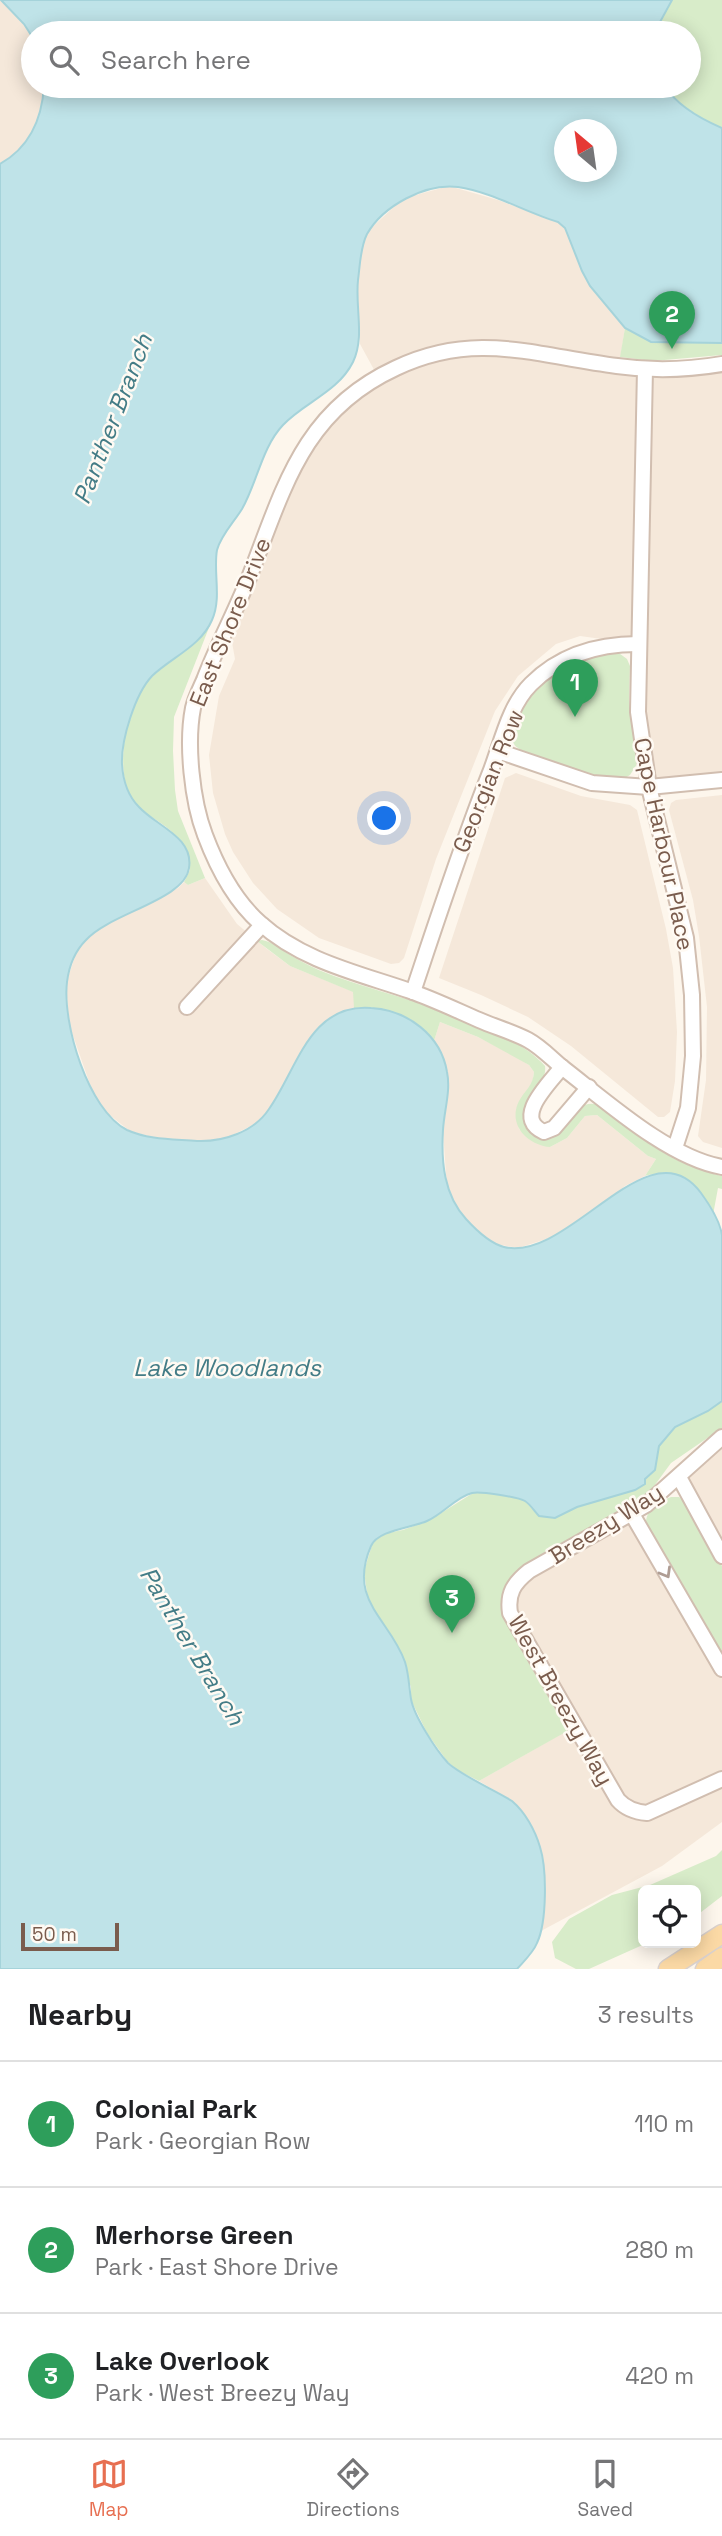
<!DOCTYPE html>
<meta charset="utf-8">
<style>
:root{--surface:#fff;--page:#f2f2f2;--text:#202124;--muted:#757577;--line:#e0e0e0;--accent:#e76f51}
body{margin:0;font-family:"Space Grotesk",sans-serif;background:var(--page);color:var(--text)}
.controls{position:absolute;right:21px;bottom:21px;display:grid;overflow:hidden;border-radius:10px;box-shadow:0 4px 18px #0003}
.controls button{width:63px;height:63px;display:grid;place-items:center;padding:0;border:0;border-bottom:2px solid var(--line);background:var(--surface);color:var(--text);font:35px sans-serif}
.compass{position:absolute;left:554px;top:119px;width:63px;height:63px;border-radius:50%;background:var(--surface);box-shadow:0 4px 18px #0003;rotate:331deg}
.scale{position:absolute;left:21px;bottom:18px;width:98px;box-sizing:border-box;padding-left:7px;border:4px solid #7a5c4d;border-top:0;font-size:19px;line-height:24px;white-space:nowrap;color:#7a5c4d;-webkit-text-stroke:5px #fffaf3;paint-order:stroke}
.you{position:absolute;left:385px;top:819px;width:24px;height:24px;margin:-18px;border:5px solid #fff;border-radius:50%;background:#1a73e8;box-shadow:0 0 0 10px #1a73e833}
.badge{display:grid;place-items:center;width:46px;height:46px;border-radius:50%;background:var(--accent);color:#fff;font-size:23px;font-weight:700}
.pin{position:absolute;translate:-50% -58px;filter:drop-shadow(0 2px 4px #0008)}
.pin::after{content:'';position:absolute;top:37px;width:24px;height:21px;background:inherit;clip-path:polygon(0 0,100% 0,50% 100%)}
.list{margin:0;padding:0;list-style:none}
h2{display:flex;justify-content:space-between;align-items:center;height:91px;margin:0;padding:0 28px;font-size:30px}
h2 small{font-size:23px;font-weight:400;color:var(--muted)}
.list li{display:grid;grid-template-columns:46px 1fr auto;gap:21px;align-items:center;box-sizing:border-box;height:126px;padding:0 28px;border-top:2px solid var(--line)}
.list b{display:block;font-size:26px;white-space:nowrap}
.list p{margin:0;font-size:23px;white-space:nowrap;color:var(--muted)}
.list em{font-size:23px;font-style:normal;color:var(--muted)}
.icon{flex:none;width:38px;height:38px;fill:none;stroke:currentColor;stroke-width:2;stroke-linecap:round;stroke-linejoin:round}
.map{position:relative;flex:none;width:722px;height:1969px;overflow:hidden}
.search{position:absolute;background:var(--surface);box-shadow:0 4px 18px #0003;left:21px;right:21px;top:21px;height:77px;display:flex;align-items:center;gap:18px;box-sizing:border-box;padding:0 24px;border-radius:38px;color:var(--muted);font-size:26px}
.sheet{height:469px;background:var(--surface)}
nav{display:flex;justify-content:space-around;align-items:center;box-sizing:border-box;height:98px;border-top:2px solid var(--line);background:var(--surface);font-size:19px;color:var(--muted)}
nav a{display:grid;justify-items:center;gap:4px}
nav .on{color:var(--accent)}
.map>svg:first-child{display:block}
.residential{fill:#f5e8da}
.green{fill:#d8ecc9}
.water{fill:#bfe3e8;stroke:#a5d3da;stroke-width:2;fill-rule:evenodd}
.lines{fill:none;stroke-linecap:round;stroke-linejoin:round}
.minor-casing{stroke:#d1beb0;stroke-width:18}
.major-casing{stroke:#dad1cd;stroke-width:21}
.minor{stroke:#fff;stroke-width:14}
.major{stroke:#fbd9a5;stroke-width:18}
.oneway{stroke:#af9d94}
.labels{text-anchor:middle;stroke-width:5;stroke-linejoin:round;paint-order:stroke}
.street-label{font-size:23px;fill:#7a5c4d;stroke:#fffaf3}
.water-label{font-size:24px;font-style:italic;fill:#437c86;stroke:#fffaf3}
</style>
<div class="map">
<svg width="722" height="1969" viewBox="0 0 722 1969">
<rect width="100%" height="100%" fill="#fdf6ec"/>
<!-- residential -->
<g class="residential">
<path d="M0 0H43L33 33V86H69L0 207Z"/>
<path d="M449 186 498 200 558 222 565 227 582 272 590 286 625 328 619 367 722 364V780L649 787 638 644 580 636 556 644 518 676 495 711 436 859 404 958 399 963 391 964 319 938 277 909 253 883 233 852 225 834 213 793 209 755 219 696 235 659 228 620 282 492 325 419 378 377 360 344 357 289 363 243 369 230 396 205 412 196Z"/>
<path d="M516 773 581 796 630 805 637 810 666 929 673 968 677 1032 675 1081 670 1112 664 1117H658L571 1046 528 1017 481 995 439 978 505 778Z"/>
<path d="M722 795V1148L703 1142 698 1136 706 1080 707 1007 699 936 693 900 669 810 671 803 676 800Z"/>
<path d="M205 878 237 924 267 949 290 966 354 992V1008L326 1022 271 1108 263 1118 249 1127 222 1140 206 1142 160 1139 130 1131 107 1113 94 1096 69 1024 66 984 76 953 82 943 97 929 122 914 178 888 184 882 188 885Z"/>
<path d="M440 1022 478 1037 515 1056 529 1065 534 1072 532 1085 520 1100 516 1110 519 1129 550 1147 567 1138 585 1116 597 1115 648 1156 656 1159 645 1176 625 1186 608 1201 553 1237 518 1248 495 1244 482 1235 461 1213 447 1188 443 1131 448 1076 445 1063 434 1041Z"/>
<path d="M722 1437V1556L679 1477Z"/>
<path d="M632 1514 722 1669V1822L662 1866 541 1931 544 1915 543 1871 541 1849 536 1835 519 1808 512 1801 479 1781 575 1726 510 1613 512 1590Z"/>
</g>
<!-- green -->
<g class="green">
<path d="M672 0H722V128C701 119 677 106 665 86H689V33H660V22Z"/>
<path d="M625 328 651 342 722 343V355L653 361 620 357Z"/>
<path d="M210 625 174 717 173 751 175 790 178 811 205 878 188 885 184 882 190 870C184 858 179 840 171 831 159 820 143 814 133 801 112 770 127 699 154 675 173 658 195 646 210 625Z"/>
<path d="M616 651 627 659 630 666 629 701 637 764 630 775C625 778 621 780 615 779 597 778 522 758 514 744 508 735 514 727 518 719 539 676 569 658 616 651Z"/>
<path d="M262 940C273 942 280 949 290 955 302 962 315 969 329 974 386 996 506 1021 545 1066 548 1089 515 1099 525 1123 530 1133 537 1135 548 1137 561 1124 579 1098 598 1105 636 1136 673 1165 722 1176V1189L718 1188 713 1215C700 1187 698 1184 668 1177 659 1175 653 1173 645 1176L656 1159 648 1156 597 1115 585 1116 567 1138 550 1147C528 1145 507 1125 519 1101 525 1090 533 1086 534 1072L529 1065 478 1037 440 1022 434 1041C416 1015 384 1006 354 1008L353 992 290 966 257 941Z"/>
<path d="M722 1401V1428L671 1463 649 1493 556 1550 505 1591 571 1729 479 1781 457 1770 447 1761 427 1733 411 1700V1687L393 1640 374 1613 368 1600 364 1571 373 1542 382 1534 403 1530 430 1520 473 1493H491L524 1500 539 1516 555 1518 577 1507 635 1490 644 1479 658 1453 659 1446 675 1427 708 1411Z"/>
<path d="M671 1497H679L686 1503 722 1566V1659L646 1527C644 1511 657 1502 671 1497Z"/>
<path d="M722 1850V1896L696 1916V1890H643V1943H647L589 1969H576L555 1958 552 1942 569 1919 612 1895 650 1885 716 1856Z"/>
</g>
<!-- water -->
<g class="water">
<path d="M1 0H672L660 22V33H33V38L24 24Z"/>
<path d="M44 86H665C677 106 701 119 722 128V343L651 342 625 328 590 286 582 271 565 228 558 222C525 212 492 192 458 187 425 183 383 206 367 234 360 248 360 266 358 280 355 308 365 337 353 362 338 392 305 402 283 425 262 447 257 483 242 509 234 522 221 535 217 550 213 572 222 598 212 620 201 646 172 657 152 676 135 694 121 740 122 764 123 781 128 796 139 807 156 826 194 837 189 868 185 900 110 913 86 940 75 951 69 966 67 982 62 1023 88 1110 127 1130 149 1140 173 1139 197 1141 223 1142 254 1132 269 1109 297 1070 309 1003 371 1008 407 1010 441 1035 447 1072 451 1091 444 1111 443 1130 441 1162 444 1195 466 1219 476 1230 489 1243 504 1247 569 1263 649 1122 701 1193 709 1204 720 1222 722 1235 722 1250 722 1268 722 1283 722 1322 722 1362 722 1401L708 1411 675 1427 659 1446 655 1470 645 1479V1484L635 1490 577 1507 555 1518 539 1516C535 1512 530 1504 525 1501 518 1497 480 1491 472 1493 456 1497 443 1514 427 1521 411 1528 378 1530 371 1546 347 1601 390 1619 405 1662 409 1675 409 1687 411 1699 414 1716 436 1750 448 1763 462 1776 495 1790 512 1801 525 1812 535 1830 540 1847 547 1869 547 1922 537 1943 533 1953 524 1961 517 1969H0V164C30 147 42 119 44 86ZM564 130H606V172H564Z"/>
</g>
<g class="lines">
<!-- minor casing -->
<g class="minor-casing">
<g id="minor">
<path d="M722 364C687 370 652 371 617 366 536 356 476 330 396 368 305 410 285 484 252 570 238 607 218 643 204 680 200 689 195 699 193 708 186 744 192 801 205 835 217 867 234 900 260 923 302 961 358 973 410 991 433 999 456 1010 479 1020 495 1027 513 1032 528 1040 541 1047 552 1059 563 1068 606 1101 669 1158 722 1167"/>
<path d="M645 369 638 712 649 787 686 938 692 995 693 1056 688 1108 675 1148"/>
<path d="M498 751 592 783 649 787 722 780"/>
<path d="M413 992C438 917 462 843 491 770 502 741 509 706 531 684 561 654 598 644 638 644"/>
<path d="M187 1007 262 925"/>
<path d="M562 1067C549 1084 512 1118 544 1132L554 1128 589 1087"/>
<path d="M722 1437 646 1505 529 1571C514 1583 507 1593 510 1613L618 1800C626 1809 635 1812 647 1813L722 1779"/>
<path d="M679 1477 722 1556"/>
<path d="M632 1514 722 1669"/>
</g>
</g>
<!-- major casing -->
<g class="major-casing">
<g id="major">
<path d="M668 1969 722 1934"/>
<path d="M705 1969 722 1957"/>
</g>
</g>
<!-- minor -->
<use href="#minor" class="minor"/>
<!-- major -->
<use href="#major" class="major"/>
</g>
<!-- one-way arrows -->
<defs><path id="oneway-chevron" d="M-2-3.5L2.5 0L-2 3.5" fill="none" stroke-width="1.6" stroke-linecap="round" stroke-linejoin="round" transform="scale(1.75)"/></defs>
<use class="oneway" href="#oneway-chevron" transform="translate(666 1573) rotate(60)"/>
<g class="labels">
<!-- street labels -->
<g class="street-label">
<text transform="translate(230 622) rotate(-68)" y="8">East Shore Drive</text>
<text transform="translate(488 781) rotate(-68)" y="8">Georgian Row</text>
<text transform="translate(664 844) rotate(78)" y="8">Cape Harbour Place</text>
<text transform="translate(606 1524) rotate(-32)" y="8">Breezy Way</text>
<text transform="translate(561 1700) rotate(61)" y="8">West Breezy Way</text>
</g>
<!-- water labels -->
<g class="water-label">
<text transform="translate(113 419) rotate(-69)" y="8">Panther Branch</text>
<text x="227" y="1376">Lake Woodlands</text>
<text transform="translate(192 1646) rotate(59)" y="8">Panther Branch</text>
</g>
</g>
</svg>
<div class="controls">
<button><svg class="icon" aria-label="locate" viewBox="0 0 24 24"><circle cx="12" cy="12" r="6"/><path d="M12 2v4M12 18v4M2 12h4M18 12h4"/></svg></button>
</div>
<svg class="compass" viewBox="-18 -18 36 36"><path d="M0-13l5 13h-10z" fill="#e53935"/><path d="M0 13l5-13h-10z" fill="#757577"/></svg>
<div class="scale">50 m</div>
<div class="you"></div>
<div class="pin badge" style="left:575px;top:717px;background:#2e9e5b">1</div>
<div class="pin badge" style="left:672px;top:349px;background:#2e9e5b">2</div>
<div class="pin badge" style="left:452px;top:1633px;background:#2e9e5b">3</div>
<div class="search"><svg class="icon" aria-label="search" viewBox="0 0 24 24"><circle cx="10" cy="10" r="6"/><path d="M15 15l6 6"/></svg>Search here</div>
</div>
<section class="sheet">
<h2>Nearby<small>3 results</small></h2>
<ul class="list">
<li><span class="badge" style="background:#2e9e5b">1</span><div><b>Colonial Park</b><p>Park · Georgian Row</p></div><em>110 m</em></li>
<li><span class="badge" style="background:#2e9e5b">2</span><div><b>Merhorse Green</b><p>Park · East Shore Drive</p></div><em>280 m</em></li>
<li><span class="badge" style="background:#2e9e5b">3</span><div><b>Lake Overlook</b><p>Park · West Breezy Way</p></div><em>420 m</em></li>
</ul>
</section>
<nav>
<a class="on"><svg class="icon" aria-label="map" viewBox="0 0 24 24"><path d="M3 6l6-2 6 2 6-2v14l-6 2-6-2-6 2zM9 4v14M15 6v14"/></svg>Map</a>
<a><svg class="icon" aria-label="directions" viewBox="0 0 24 24"><path d="M12 3l9 9-9 9-9-9zM9 14v-3h6M13 9l2 2-2 2"/></svg>Directions</a>
<a><svg class="icon" aria-label="saved" viewBox="0 0 24 24"><path d="M7 4h10v16l-5-4-5 4z"/></svg>Saved</a>
</nav>
